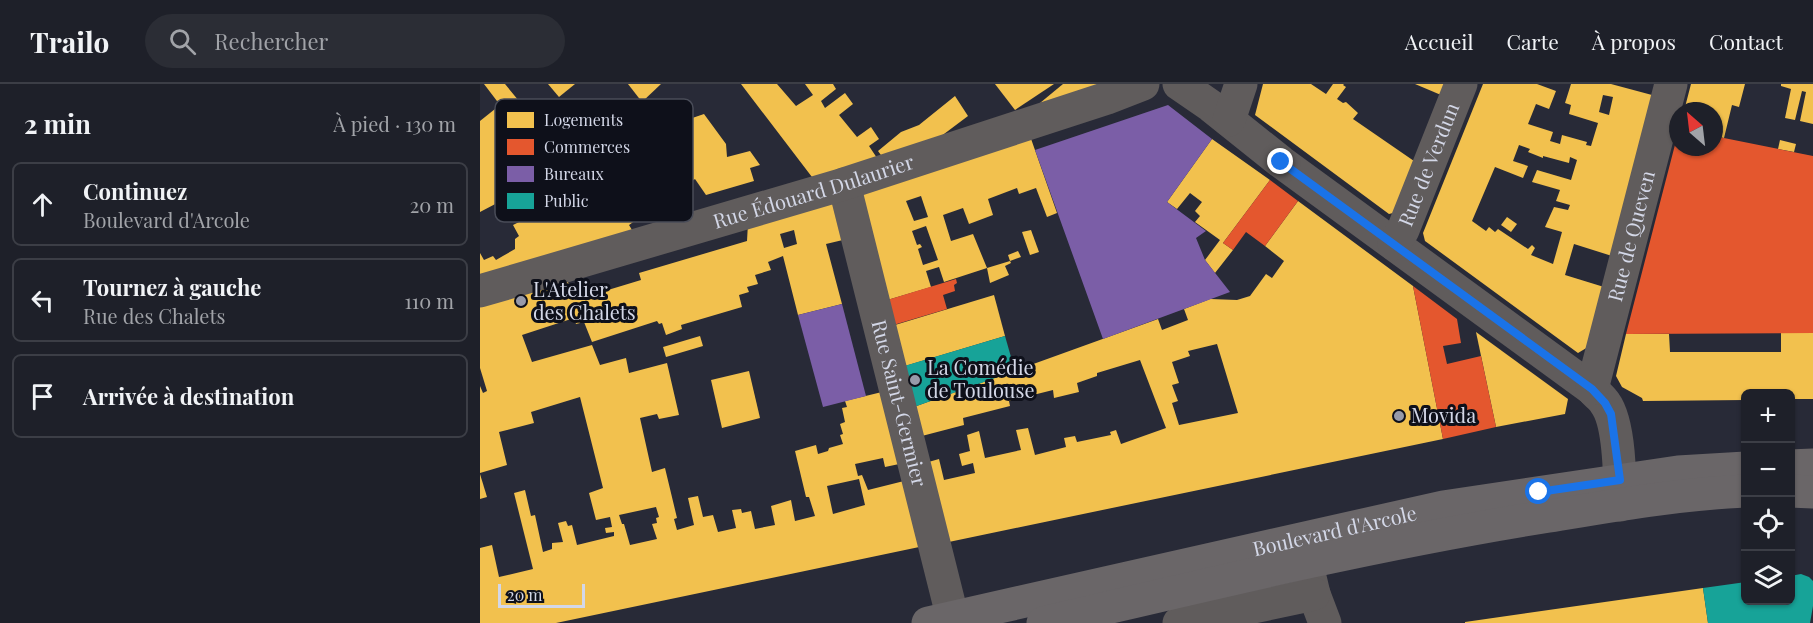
<!DOCTYPE html>
<html lang="fr">
<meta charset="utf-8">
<style>
:root{--surface:#1e2029;--page:#2b2d35;--text:#f1f3f6;--muted:#a1a3a8;--line:#3c3e46}
body{margin:0;font-family:"Playfair Display",serif;background:var(--page);color:var(--text)}
.controls{position:absolute;right:18px;bottom:18px;display:grid;overflow:hidden;border-radius:9px;box-shadow:0 2px 4px #0004}
.controls button{width:54px;height:54px;display:grid;place-items:center;padding:0;border:0;border-bottom:2px solid var(--line);background:var(--surface);color:var(--text);font:30px sans-serif}
.compass{position:absolute;left:1189px;top:18px;width:54px;height:54px;border-radius:50%;background:var(--surface);box-shadow:0 2px 4px #0004;rotate:332deg}
.scale{position:absolute;left:18px;bottom:15px;width:87px;box-sizing:border-box;padding-left:6px;border:3px solid #d3d7e7;border-top:0;font-size:16px;line-height:21px;white-space:nowrap;color:#d3d7e7;-webkit-text-stroke:4px #0e101a;paint-order:stroke}
.stop{position:absolute;width:18px;height:18px;margin:-14px;border:4px solid #1a73e8;border-radius:50%;background:#fff}
.stop.end{background:#1a73e8;border-color:#fff;box-shadow:0 2px 6px #0008}
.list{margin:0;padding:0;list-style:none}
h2{display:flex;justify-content:space-between;align-items:center;height:78px;margin:0;padding:0 24px;font-size:26px}
h2 small{font-size:20px;font-weight:400;color:var(--muted)}
.list li{display:grid;grid-template-columns:39px 1fr auto;gap:18px;align-items:center;box-sizing:border-box;height:84px;margin:0 12px 12px;padding:0 12px;border:2px solid var(--line);border-radius:9px}
.list b{display:block;font-size:22px;white-space:nowrap}
.list p{margin:0;font-size:20px;white-space:nowrap;color:var(--muted)}
.list em{font-size:20px;font-style:normal;color:var(--muted)}
.icon{flex:none;width:33px;height:33px;fill:none;stroke:currentColor;stroke-width:2;stroke-linecap:round;stroke-linejoin:round}
.map{position:relative;flex:none;width:1333px;height:539px;overflow:hidden}
header{display:flex;align-items:center;gap:36px;box-sizing:border-box;height:84px;padding:0 30px;background:var(--surface);border-bottom:2px solid var(--line)}
header strong{font-size:28px}
nav{display:flex;gap:33px;margin-inline-start:auto;font-size:21px}
.search{width:420px;height:54px;background:var(--page);display:flex;align-items:center;gap:15px;box-sizing:border-box;padding:0 21px;border-radius:33px;color:var(--muted);font-size:22px}
main{display:flex}
aside{flex:1;background:var(--surface)}
.map>svg:first-child{display:block}
.homes{fill:#f2c14e;fill-rule:evenodd}
.shops{fill:#e4572e}
.offices{fill:#7b5ea7}
.public{fill:#17a398}
.lines{fill:none;stroke-linecap:round;stroke-linejoin:round}
.minor{stroke:#605c5c;stroke-width:33}
.major{stroke:#6a6668;stroke-width:33}
.route{stroke:#1a73e8;stroke-width:8}
.poi-dot{fill:#979aa9;stroke:#0e101a;stroke-width:2}
.labels{text-anchor:middle;stroke-width:6;stroke-linejoin:round;paint-order:stroke}
.street-label{font-size:20px;fill:#d3d7e7;stroke:#0e101a}
.poi-label{font-size:20px;fill:#d3d7e7;stroke:#0e101a;text-anchor:start}
.key{fill:#0e101a;stroke:#494c58;stroke-width:1.5}
.key-label{font-size:16px;fill:#d3d7e7}
</style>
<header>
<strong>Trailo</strong>
<div class="search"><svg class="icon" aria-label="search" viewBox="0 0 24 24"><circle cx="10" cy="10" r="6"/><path d="M15 15l6 6"/></svg>Rechercher</div>
<nav><a>Accueil</a><a>Carte</a><a>À propos</a><a>Contact</a></nav>
</header>
<main>
<aside>
<h2>2 min<small>À pied · 130 m</small></h2>
<ul class="list">
<li><svg class="icon" aria-label="ahead" viewBox="0 0 24 24"><path d="M12 20V5M6 11l6-6 6 6"/></svg><div><b>Continuez</b><p>Boulevard d'Arcole</p></div><em>20 m</em></li>
<li><svg class="icon" aria-label="left" viewBox="0 0 24 24"><path d="M17 20v-9H6M10 6l-5 5 5 5"/></svg><div><b>Tournez à gauche</b><p>Rue des Chalets</p></div><em>110 m</em></li>
<li><svg class="icon" aria-label="arrive" viewBox="0 0 24 24"><path d="M6 21V4h12l-3 4 3 4H6"/></svg><div><b>Arrivée à destination</b></div></li>
</ul>
</aside>
<div class="map">
<svg width="1333" height="539" viewBox="0 0 1333 539">
<rect width="100%" height="100%" fill="#282a37"/>
<!-- homes -->
<g class="homes">
<path d="M4 0H25L53 34 57 30 70 51 90 40 111 76 73 98 84 116 94 109 105 125 119 118 113 104 124 98 122 93 184 51 180 45 224 30 246 60 247 73 270 67 280 81 270 84 274 97 226 111 215 95 149 141 155 151 0 198V169L4 176 13 172 16 176 35 165V155L39 152 33 141 57 129 55 124 72 114 58 88 61 86 54 75 42 83 52 103 45 107 36 91 22 98 28 108 19 113 21 117 0 128V37L20 21Z"/>
<path d="M68 0H95L79 13Z"/>
<path d="M148 0H181L162 18Z"/>
<path d="M261 0H297L316 22 333 11 325 0H353L356 5 341 17 345 24 365 9 373 20 359 31 377 53 391 43 399 55 389 62 401 80 335 97Z"/>
<path d="M515 0H574L535 26Z"/>
<path d="M583 0H635L560 19Z"/>
<path d="M783 0H831L846 10 853 0H864L863 1 866 3 857 15 863 19 866 18 878 29 873 35 934 77 913 129 909 130 775 31Z"/>
<path d="M935 0H966L961 11Z"/>
<path d="M1003 0H1057L1076 7 1069 25 1056 20 1048 40 1073 48 1070 57 1080 60 1082 51 1107 58 1106 61 1111 62 1118 39 1089 30 1091 21 1085 19 1091 0H1131L1172 11 1132 172 1094 160 1085 191 1124 203 1108 263 1098 269 945 157 943 149ZM1123 11 1133 13 1129 31 1119 28ZM1039 61 1050 65 1048 68 1063 74V72L1089 79 1090 73 1097 76 1091 96 1057 86 1052 98 1080 106 1076 117 1090 121 1088 126 1074 123 1065 143 1082 148 1073 180 1051 171 1055 164 1052 161 1048 165 1018 145 1015 148 1009 143 1006 147 992 137 1015 83 1043 94 1048 82 1033 77Z"/>
<path d="M1211 0H1265L1259 23 1252 21 1244 54 1234 52V27H1204Z"/>
<path d="M1301 0H1333V40L1320 37 1326 8 1322 7 1315 36 1305 34 1311 5 1301 2Z"/>
<path d="M475 12 488 32 460 53 406 78 398 67 421 48 439 41Z"/>
<path d="M549 49 577 129 567 133 556 104 539 110 537 104 508 115 513 131 489 140 483 124 463 131 471 157 493 150 507 184 464 198 459 183 446 187 451 203 404 217 376 106ZM441 112 448 133 434 137 426 117ZM446 142 458 176 443 181 438 165 442 163 440 160 437 161 432 147Z"/>
<path d="M732 55 790 96 743 159 753 166 735 189 725 176 740 156 715 138 720 132 715 127 722 118 710 109 697 125 687 118Z"/>
<path d="M1300 56 1316 60 1314 68 1298 65Z"/>
<path d="M357 113 367 155 346 160 362 220 318 231 303 172 288 178 291 186 275 191 278 200 267 203 269 208 259 211 262 223 201 241 202 245 186 251 182 239 179 240 177 237 112 258 104 238 96 240 94 234 42 251 52 278 112 261 120 281 146 274 149 289 187 279 199 331 179 335 177 330 160 334 172 388 185 384 197 434 194 435 197 446 214 441 208 414 218 412 223 433 233 431 238 448 256 444 252 426 261 425 262 429 271 427 275 445 295 441 291 422 311 416 315 437 335 432 329 413H326L315 367 336 361 338 370 348 367 349 364 363 360 360 351 363 350 360 340 365 338 362 324 367 323 365 317 406 307 424 379 405 383 403 374 375 380 378 392 382 391 388 406 428 396 444 462 76 539H0V464L12 461 19 493 53 485 34 409 45 406 51 432 55 431 63 468 72 465V459L83 458 78 439 86 437 88 442 92 441 97 461 134 452V448L126 449 125 444 132 443 130 433 116 436 109 409 123 404 100 313 51 328 54 339 19 348 27 381 0 389V302L3 309 7 307 0 284V219L86 193 95 216 161 196 159 189 267 157 268 139ZM314 146 317 160 304 164 300 150ZM379 395 385 421 353 430 347 402ZM176 423 179 433 176 434 177 439 172 440 177 455 150 461 144 440H142L139 431Z"/>
<path d="M818 117 933 202 963 355 464 459 445 379 459 375 464 396 495 389 493 379 482 382 479 370 490 367 487 351 499 347 505 374 541 366 536 346 548 344 555 371 586 363 584 354 595 352 597 358 631 351 630 348 636 346 641 360 686 344 660 276 617 289V292L597 299 599 308 574 314 573 306 529 317 530 322 483 334 484 341 438 353 431 324 678 235 682 246 708 236 704 225 725 217 730 215 757 216 770 212 786 190 792 194 804 177 785 162ZM737 260 758 329 699 341 692 319 698 317 692 301 699 299 692 278 710 272 708 267Z"/>
<path d="M1027 133 1037 140 1031 148 1021 141Z"/>
<path d="M551 146 559 168 550 171 542 148Z"/>
<path d="M538 167 541 173 530 177 528 171Z"/>
<path d="M530 177 531 179 525 182 529 191 510 199 507 184Z"/>
<path d="M514 211 525 252 425 282 415 241Z"/>
<path d="M996 248 1088 315 1085 330 1016 343Z"/>
<path d="M1301 249H1333V315H1311V309H1266V316L1163 317 1162 314 1142 303 1136 292 1146 250H1189L1190 268H1301Z"/>
<path d="M220 252 223 262 186 273 183 263Z"/>
<path d="M269 287 280 334 242 344 231 296Z"/>
<path d="M0 390 7 413 0 415Z"/>
<path d="M1223 504 1228 539H985V538Z"/>
</g>
<!-- shops -->
<g class="shops">
<path d="M1234 52 1333 72V249L1146 250 1197 53 1198 63H1234Z"/>
<path d="M790 96 818 117 785 162 766 148 753 166 743 159Z"/>
<path d="M476 195 477 199 474 201 475 207 463 211 467 225 410 242 404 217Z"/>
<path d="M933 202 977 235 981 259 963 262 967 280 1001 272 1016 343 963 355Z"/>
</g>
<!-- offices -->
<g class="offices">
<path d="M688 21 732 55 687 118 726 147 716 154 725 176 750 208 623 255 555 66Z"/>
<path d="M362 220 386 312 343 323 318 231Z"/>
</g>
<!-- public -->
<g class="public">
<path d="M525 252 535 287 431 324 421 283Z"/>
<path d="M1321 490 1329 493 1333 497V522L1330 539H1228L1223 504 1266 498V516H1310V492Z"/>
</g>
<g class="lines">
<!-- minor -->
<g class="minor">
<path d="M699 0 731 22 801 78 1112 305C1116 310 1122 314 1125 319 1140 339 1140 396 1140 421"/>
<path d="M749 36 761 0"/>
<path id="s1" d="M364 100 474 539"/>
<path id="s2" d="M914 160 923 146 981 0"/>
<path id="s3" d="M0 207 364 100 627 14 663 0"/>
<path id="s4" d="M1112 305 1191 0"/>
<path d="M829 489 834 510 845 539"/>
<path d="M699 539 834 510"/>
</g>
<!-- major -->
<g class="major">
<path d="M1310 382 1333 381"/>
<path d="M1310 407 1333 408"/>
<path id="s5" d="M448 539 963 423 1198 388 1266 384"/>
<path d="M563 539C729 500 895 460 1063 433 1131 422 1197 410 1266 407"/>
</g>
</g>
<g class="lines">
<!-- route -->
<path class="route" d="M801 78 1112 305 1125 319 1131 330 1140 396 1059 408"/>
</g>
<!-- markers -->
<g class="poi-dot">
<circle cx="41" cy="217" r="6"/>
<circle cx="435" cy="296" r="6"/>
<circle cx="919" cy="332" r="6"/>
</g>
<g class="labels">
<!-- street labels -->
<g class="street-label">
<text dy="7" stroke="none"><textPath href="#s2" startOffset="87">Rue de Verdun</textPath></text>
<text dy="7" stroke="none"><textPath href="#s3" startOffset="348">Rue Édouard Dulaurier</textPath></text>
<text dy="7" stroke="none"><textPath href="#s4" startOffset="158">Rue de Queven</textPath></text>
<text dy="7" stroke="none"><textPath href="#s1" startOffset="226">Rue Saint-Germier</textPath></text>
<text dy="7" stroke="none"><textPath href="#s5" startOffset="417">Boulevard d'Arcole</textPath></text>
</g>
<!-- poi labels -->
<g class="poi-label">
<text x="53" y="213">L'Atelier<tspan x="53" dy="23">des Chalets</tspan></text>
<text x="447" y="291">La Comédie<tspan x="447" dy="23">de Toulouse</tspan></text>
<text x="931" y="339">Movida</text>
</g>
</g>
<!-- legend -->
<rect x="15" y="15" width="198" height="123" rx="9" class="key"/>
<rect x="27" y="28" width="27" height="16" fill="#f2c14e"/>
<rect x="27" y="55" width="27" height="16" fill="#e4572e"/>
<rect x="27" y="82" width="27" height="16" fill="#7b5ea7"/>
<rect x="27" y="109" width="27" height="16" fill="#17a398"/>
<g class="key-label">
<text x="64" y="42">Logements</text>
<text x="64" y="69">Commerces</text>
<text x="64" y="96">Bureaux</text>
<text x="64" y="123">Public</text>
</g>
</svg>
<div class="controls">
<button>+</button>
<button>−</button>
<button><svg class="icon" aria-label="locate" viewBox="0 0 24 24"><circle cx="12" cy="12" r="6"/><path d="M12 2v4M12 18v4M2 12h4M18 12h4"/></svg></button>
<button><svg class="icon" aria-label="layers" viewBox="0 0 24 24"><path d="M12 4l9 5-9 5-9-5zM3 14l9 5 9-5"/></svg></button>
</div>
<svg class="compass" viewBox="-18 -18 36 36"><path d="M0-13l5 13h-10z" fill="#e53935"/><path d="M0 13l5-13h-10z" fill="#a1a3a8"/></svg>
<div class="scale">20 m</div>
<div class="stop" style="left:1059px;top:408px"></div>
<div class="stop end" style="left:801px;top:78px"></div>
</div>
</main>
